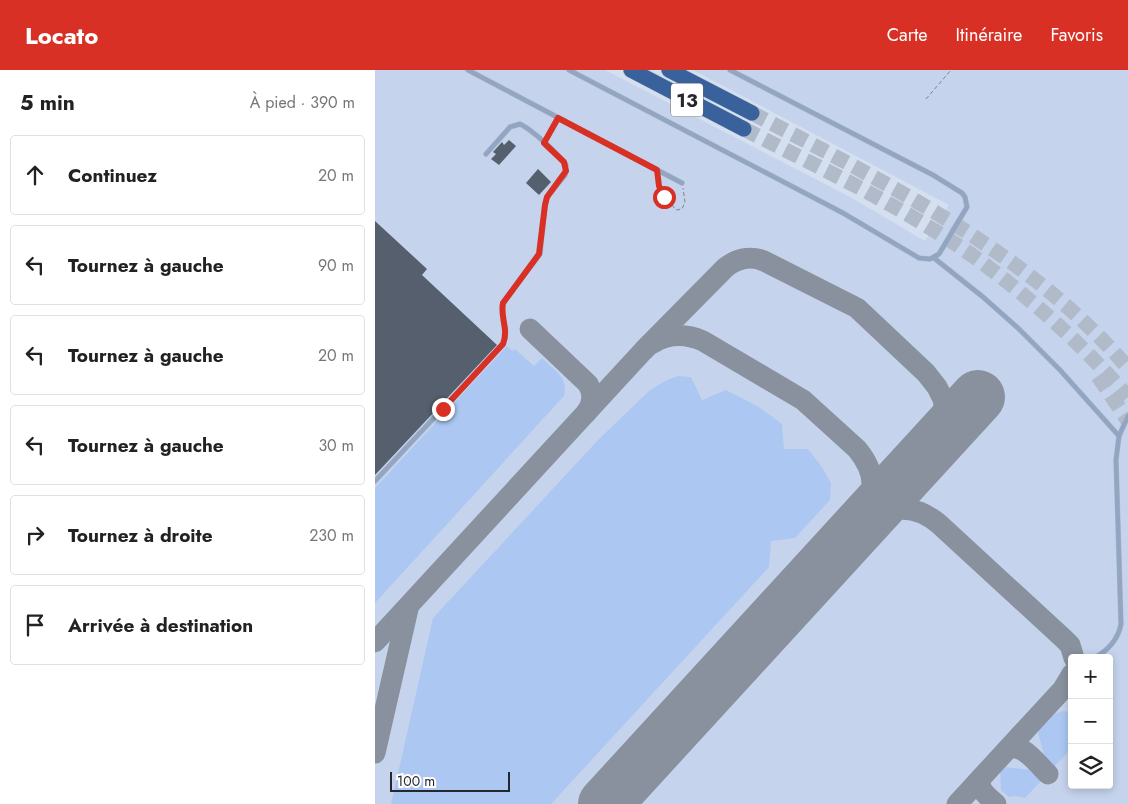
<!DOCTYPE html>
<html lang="fr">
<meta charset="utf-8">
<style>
:root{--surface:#fff;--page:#f2f2f2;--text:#222;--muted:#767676;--line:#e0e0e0;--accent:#d93025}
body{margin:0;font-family:Jost,sans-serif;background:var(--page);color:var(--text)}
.controls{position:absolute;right:15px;bottom:15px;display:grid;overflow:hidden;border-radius:5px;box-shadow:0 2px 8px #0003}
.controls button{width:45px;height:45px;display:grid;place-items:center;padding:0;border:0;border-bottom:1px solid var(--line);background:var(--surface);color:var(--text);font:25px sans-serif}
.scale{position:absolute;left:15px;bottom:12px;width:120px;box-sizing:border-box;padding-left:5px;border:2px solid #24282e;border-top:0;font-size:14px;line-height:18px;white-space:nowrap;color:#24282e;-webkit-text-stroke:4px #fff;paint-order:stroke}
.stop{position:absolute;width:15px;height:15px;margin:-11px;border:4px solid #d93025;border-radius:50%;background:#fff}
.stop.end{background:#d93025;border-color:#fff;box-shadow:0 1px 5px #0008}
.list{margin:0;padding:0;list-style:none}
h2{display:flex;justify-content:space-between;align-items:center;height:65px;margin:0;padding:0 20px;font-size:21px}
h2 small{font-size:16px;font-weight:400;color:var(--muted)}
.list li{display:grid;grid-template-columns:32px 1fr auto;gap:15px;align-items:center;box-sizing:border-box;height:80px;margin:0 10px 10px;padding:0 10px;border:1px solid var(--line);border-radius:5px}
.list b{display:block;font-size:19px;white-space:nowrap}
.list em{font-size:16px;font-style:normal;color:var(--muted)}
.icon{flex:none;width:28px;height:28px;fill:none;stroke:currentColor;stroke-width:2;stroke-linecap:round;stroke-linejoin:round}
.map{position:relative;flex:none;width:753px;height:734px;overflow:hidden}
header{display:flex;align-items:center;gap:30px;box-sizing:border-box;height:70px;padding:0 25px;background:var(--accent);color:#fff}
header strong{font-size:24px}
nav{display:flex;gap:28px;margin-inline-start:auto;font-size:18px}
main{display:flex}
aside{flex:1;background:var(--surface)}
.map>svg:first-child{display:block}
.built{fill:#c5d4ec;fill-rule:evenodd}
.green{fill:#acc8f2}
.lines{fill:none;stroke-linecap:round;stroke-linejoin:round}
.taxiway{stroke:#89919e;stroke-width:21}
.runway{stroke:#89919e;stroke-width:54}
.building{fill:#555f6d}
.motorway-tunnel{stroke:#b1bac9;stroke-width:15;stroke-dasharray:15 8;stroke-linecap:butt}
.service-casing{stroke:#b1bac9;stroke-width:5.5}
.motorway-casing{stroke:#b1bac9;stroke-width:16}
.path{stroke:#7b838e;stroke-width:1;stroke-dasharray:4 2.5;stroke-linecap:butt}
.service{stroke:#92a5c2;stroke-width:4.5}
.motorway{stroke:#39619c;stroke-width:15}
.route{stroke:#d93025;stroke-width:6}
.labels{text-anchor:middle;stroke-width:5;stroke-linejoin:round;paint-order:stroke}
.shield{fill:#fff;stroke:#66686d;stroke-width:1}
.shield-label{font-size:19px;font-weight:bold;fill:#24282e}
</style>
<header>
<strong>Locato</strong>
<nav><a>Carte</a><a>Itinéraire</a><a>Favoris</a></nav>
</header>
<main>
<aside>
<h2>5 min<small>À pied · 390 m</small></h2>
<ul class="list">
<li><svg class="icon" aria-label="ahead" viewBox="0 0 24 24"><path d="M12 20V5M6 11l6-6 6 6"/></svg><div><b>Continuez</b></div><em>20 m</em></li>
<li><svg class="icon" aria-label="left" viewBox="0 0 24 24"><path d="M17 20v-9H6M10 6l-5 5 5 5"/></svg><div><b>Tournez à gauche</b></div><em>90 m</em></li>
<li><svg class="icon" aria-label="left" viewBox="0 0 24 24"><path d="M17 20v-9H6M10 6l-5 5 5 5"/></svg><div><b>Tournez à gauche</b></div><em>20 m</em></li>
<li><svg class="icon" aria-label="left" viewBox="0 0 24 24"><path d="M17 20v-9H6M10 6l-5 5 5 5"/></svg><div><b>Tournez à gauche</b></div><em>30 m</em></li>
<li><svg class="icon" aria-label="right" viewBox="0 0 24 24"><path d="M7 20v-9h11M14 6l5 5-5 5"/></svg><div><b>Tournez à droite</b></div><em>230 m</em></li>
<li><svg class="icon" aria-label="arrive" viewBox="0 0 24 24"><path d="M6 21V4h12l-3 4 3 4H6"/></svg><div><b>Arrivée à destination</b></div></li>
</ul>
</aside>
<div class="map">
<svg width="753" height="734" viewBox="0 0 753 734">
<rect width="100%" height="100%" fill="#d4dff0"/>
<!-- built -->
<path class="built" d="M0 0H230L475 127 550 171 574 135 318 0H753V734H0ZM697 588H734V715H697Z"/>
<!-- green -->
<g class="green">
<path d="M132 276 138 281 140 279 159 296 167 288C179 300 194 307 189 326L0 533V418Z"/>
<path d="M303 306 316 307 327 330 351 320 384 337 407 354 409 379H433L447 397 456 413 455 430 420 468 396 471 394 497 176 734H16L58 548 224 369 275 320 292 310Z"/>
<path d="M688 641 697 642V678L679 697 670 688 663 663 664 658 676 646H679V644Z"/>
<path d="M629 697 659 700 667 710 650 728 641 726 634 727 626 720 625 700H628Z"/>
</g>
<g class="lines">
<!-- taxiway -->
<g class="taxiway">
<path d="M155 259 213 314C219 324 218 334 211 343"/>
<path d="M278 273C294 263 312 264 328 271L428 330 482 379C511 414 494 438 469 467 458 481 446 494 435 508L429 518"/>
<path d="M484 461C508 436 537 431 564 454L689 569 695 575 699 588"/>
<path d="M0 572 268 281 350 198C361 189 375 185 389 191L482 238 551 303 562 317 568 329 570 341V350L566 361 530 408"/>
<path d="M633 679C648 672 662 694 673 704"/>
<path d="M0 683 33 539"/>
<path d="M606 708C602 720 613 726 621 734"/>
<path d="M582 734 688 619 697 604"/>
</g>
<!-- runway -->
<path class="runway" d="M230 734 603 327"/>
</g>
<!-- building -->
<g class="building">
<path d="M134 70 141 76 124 95 116 89 121 84 118 82 127 72 129 75Z"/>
<path d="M163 99 176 112 164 125 151 113Z"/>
<path d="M0 151 52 199 47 205 122 275 0 405Z"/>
</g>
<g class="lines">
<!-- motorway-tunnel -->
<g class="motorway-tunnel">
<path d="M377 43C512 114 653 181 753 298"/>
<path d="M369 59C449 100 532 138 605 191 659 231 709 276 753 327"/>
<path d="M723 306 753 351"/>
</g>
<!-- service casing -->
<g class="service-casing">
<g id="service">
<path d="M93 0 307 113"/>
<path d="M194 0 468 143 544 188 555 189 564 184 592 137 590 127 587 123 558 105 355 0"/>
<path d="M169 73 183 48"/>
<path d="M559 188 608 227 644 259 685 300 744 366"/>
<path d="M0 411 128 274C135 258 124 248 128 233L165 184 170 135 172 127 190 105 191 95C182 83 159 61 145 54L135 57 111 84"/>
<path d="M719 588C734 580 743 570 746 554L741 390 744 366 753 346"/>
</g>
</g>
<!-- motorway casing -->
<g class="motorway-casing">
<g id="motorway">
<path d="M256 0 369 59"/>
<path d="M294 0 377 43"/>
</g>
</g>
<!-- path -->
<g class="path">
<path d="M551 29 576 0"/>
<path d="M283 107 285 120 301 140 307 139 310 132 308 118"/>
</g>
<!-- service -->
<use href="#service" class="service"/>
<!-- motorway -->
<use href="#motorway" class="motorway"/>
</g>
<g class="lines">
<!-- route -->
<path class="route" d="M68 339 128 274C134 259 125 248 128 233L164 184 170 135 172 127 191 101 189 92 169 73 183 48 282 100 284 116 289 127"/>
</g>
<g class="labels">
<!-- shield labels -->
<rect class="shield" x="296" y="13.5" width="32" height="33" rx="4"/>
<g class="shield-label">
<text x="312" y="37">13</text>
</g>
</g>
</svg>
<div class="controls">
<button>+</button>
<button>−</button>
<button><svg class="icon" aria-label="layers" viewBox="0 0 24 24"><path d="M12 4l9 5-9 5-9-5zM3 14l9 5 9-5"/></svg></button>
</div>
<div class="scale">100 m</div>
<div class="stop" style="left:289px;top:127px"></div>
<div class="stop end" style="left:68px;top:339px"></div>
</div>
</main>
